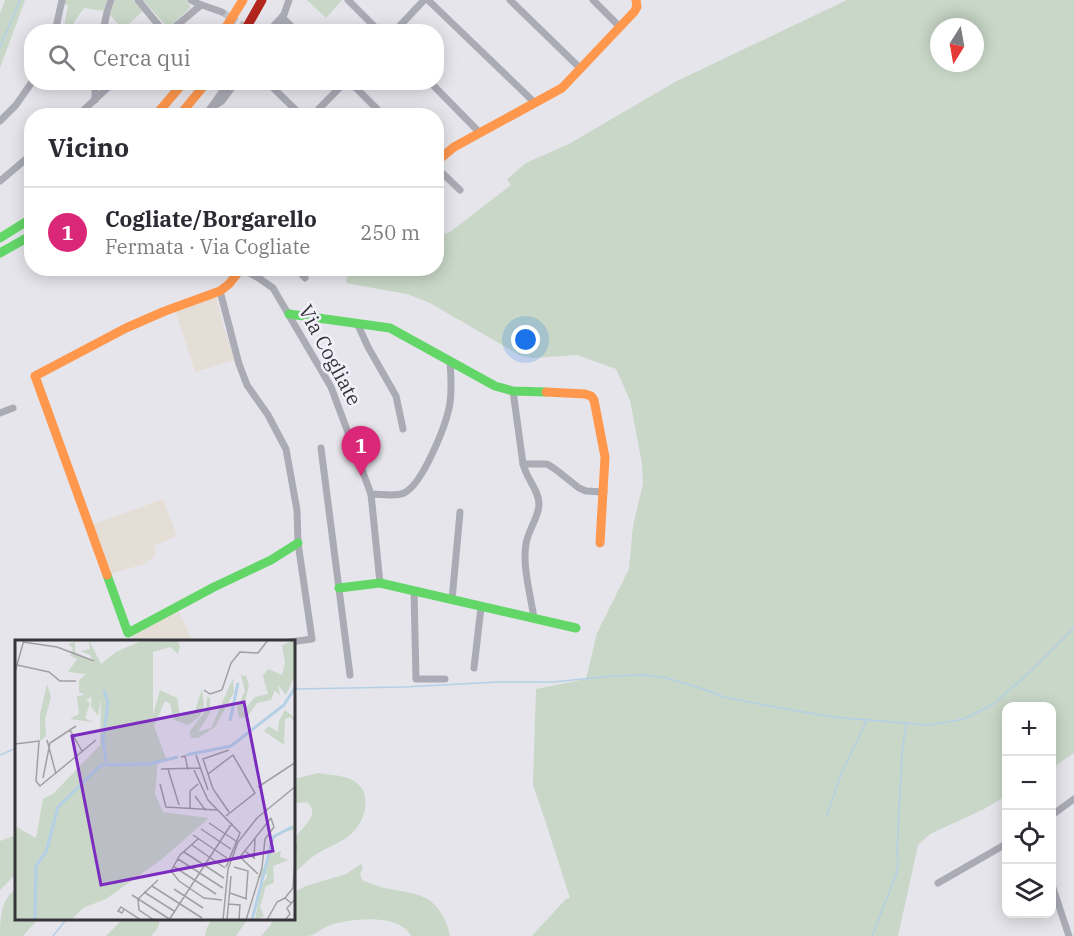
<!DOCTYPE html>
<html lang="it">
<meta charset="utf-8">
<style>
:root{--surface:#fff;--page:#f7f7f7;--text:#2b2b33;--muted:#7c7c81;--line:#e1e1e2;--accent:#db2777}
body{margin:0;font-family:"IBM Plex Serif",serif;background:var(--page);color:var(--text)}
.controls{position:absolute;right:18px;bottom:18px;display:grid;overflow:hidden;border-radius:12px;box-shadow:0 3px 15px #0003}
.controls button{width:54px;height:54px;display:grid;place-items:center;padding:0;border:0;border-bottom:2px solid var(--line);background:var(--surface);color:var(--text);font:30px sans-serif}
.compass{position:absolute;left:930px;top:18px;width:54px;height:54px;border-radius:50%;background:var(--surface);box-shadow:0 3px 15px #0003;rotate:191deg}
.you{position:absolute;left:526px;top:340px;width:21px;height:21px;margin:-15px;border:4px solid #fff;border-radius:50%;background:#1a73e8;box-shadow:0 0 0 9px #1a73e833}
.badge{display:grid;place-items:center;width:39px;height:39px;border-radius:50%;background:var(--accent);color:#fff;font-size:20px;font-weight:700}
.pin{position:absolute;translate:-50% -50px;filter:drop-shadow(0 2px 3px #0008)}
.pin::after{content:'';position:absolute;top:32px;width:21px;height:18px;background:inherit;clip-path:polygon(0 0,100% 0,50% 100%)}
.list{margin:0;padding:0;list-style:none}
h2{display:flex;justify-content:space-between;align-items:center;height:78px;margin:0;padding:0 24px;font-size:26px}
h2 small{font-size:20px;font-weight:400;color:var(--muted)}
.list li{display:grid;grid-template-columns:39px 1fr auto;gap:18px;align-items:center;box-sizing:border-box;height:90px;padding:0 24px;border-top:2px solid var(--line)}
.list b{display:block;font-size:22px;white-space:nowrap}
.list p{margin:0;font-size:20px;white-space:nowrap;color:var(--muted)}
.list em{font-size:20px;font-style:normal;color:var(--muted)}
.icon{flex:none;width:33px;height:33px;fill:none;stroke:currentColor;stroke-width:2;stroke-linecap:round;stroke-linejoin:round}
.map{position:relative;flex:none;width:1074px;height:936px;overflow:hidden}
.search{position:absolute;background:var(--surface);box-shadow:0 3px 15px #0003;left:24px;top:24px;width:420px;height:66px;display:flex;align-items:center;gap:15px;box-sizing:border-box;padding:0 21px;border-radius:24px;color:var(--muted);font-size:22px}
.panel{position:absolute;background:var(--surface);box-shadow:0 3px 15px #0003;left:24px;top:108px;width:420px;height:168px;border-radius:24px}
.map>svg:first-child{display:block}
.industrial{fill:#e5ded6}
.green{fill:#c8d7c7;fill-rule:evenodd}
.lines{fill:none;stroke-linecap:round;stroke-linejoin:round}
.stream{stroke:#b4d0e6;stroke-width:1.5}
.street-tunnel{stroke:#c3c2c7;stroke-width:7;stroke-dasharray:7 3.5;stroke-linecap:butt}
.street{stroke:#ababb6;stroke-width:7}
.fast{stroke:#63d668;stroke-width:9}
.slow{stroke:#ff974d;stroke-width:9}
.jam{stroke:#b3261e;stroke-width:9}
.labels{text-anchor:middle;stroke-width:5;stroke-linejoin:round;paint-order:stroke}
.street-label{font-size:20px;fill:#363539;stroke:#f3f0fb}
.inset-river{fill:none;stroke:#b4d0e6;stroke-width:3}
.inset-road{fill:none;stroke:#a09fa4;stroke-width:1.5}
.view{fill:#7b2cbf;fill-opacity:0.15;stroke:#7b2cbf;stroke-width:3}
.inset-edge{fill:none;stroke:#363539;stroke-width:3}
</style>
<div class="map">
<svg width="1074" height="936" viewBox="0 0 1074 936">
<rect width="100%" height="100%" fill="#e6e5eb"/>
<!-- industrial -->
<g class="industrial">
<path d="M216 296 223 325 235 360 195 372 175 310Z"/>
<path d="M163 499 177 536 154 546 155 556 144 564 110 574 92 525Z"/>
<path d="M178 610 193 642H135L131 635Z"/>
</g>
<!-- green -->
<g class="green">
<path d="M5 0H25L0 68V14Z"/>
<path d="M65 0H107L103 11 84 8 74 22 73 31 63 32 68 5 64 4Z"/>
<path d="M115 0H133L143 11 123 29 110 15Z"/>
<path d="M143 0H186L191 7 168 28Z"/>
<path d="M307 0H342L326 18Z"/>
<path d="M847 0H1074V753L1052 768V706H1006V796L984 809 930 834 918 845 898 936H532L563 902 566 899 570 898 544 817 533 785 536 689 586 679 597 633 629 569 633 526 643 484 642 464 630 400 616 369 577 355 533 358 521 356 430 303 407 294 346 283 347 277 365 269 436 268 437 237 450 232 511 185 507 179 526 163 569 144 675 82ZM939 27H975V63H939Z"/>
<path d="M318 773C329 775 341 775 350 779 374 789 367 820 351 834 341 843 327 847 315 855 308 860 301 867 294 873 294 865 292 845 295 839 301 827 322 815 307 802L294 803V779Z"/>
<path d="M16 835V876H14L0 890V841Z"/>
<path d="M361 864 363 867 360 874 362 880C369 883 377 886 384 888 399 891 416 892 429 900 440 907 448 924 450 936H411C400 913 349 918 328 926 321 929 315 935 308 936 292 936 276 936 261 936L270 926 273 920H294V892L306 886 346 874Z"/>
<path d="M16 889V920H37L23 936H0C0 920 1 898 16 889Z"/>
<path d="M122 920H159C160 926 156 931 151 936H106Z"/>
<path d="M211 920H247L236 936H205L206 930Z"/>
</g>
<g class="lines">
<!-- stream -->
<g class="stream">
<path d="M0 47 20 0"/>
<path d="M294 689 404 687 498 682H553L612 676 645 675 667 678 703 689 724 697 764 705 832 717 929 725 964 719 992 705 1030 672 1074 628"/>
<path d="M0 755 16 748"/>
<path d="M827 815 842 772 867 720"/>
<path d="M53 936 66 920"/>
<path d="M872 936 896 875 898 865 897 850 902 755 906 723"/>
</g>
<!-- street-tunnel -->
<path class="street-tunnel" d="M222 12 253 32"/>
<!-- street -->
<g class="street">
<path d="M138 0 164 32"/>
<path d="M191 0 199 4 222 12"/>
<path d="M348 0 380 32"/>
<path d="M428 0 535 103"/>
<path d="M510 0 581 69"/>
<path d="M593 0 620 27"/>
<path d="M282 17 297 32"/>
<path d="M55 32 62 0"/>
<path d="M103 32 107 12 111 0"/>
<path d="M169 32 201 5"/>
<path d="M268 32 282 17"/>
<path d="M276 32 280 26 289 0"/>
<path d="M394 32 424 0"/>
<path d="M267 82 302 116"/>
<path d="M350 82 384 116"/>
<path d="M430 82 479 132"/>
<path d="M95 100V82"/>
<path d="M211 108 222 101 236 82"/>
<path d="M211 108 219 116"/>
<path d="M77 116 114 82"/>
<path d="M205 116 229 82"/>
<path d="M312 116 345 82"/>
<path d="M0 121 16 105 32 82"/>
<path d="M436 167 460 190"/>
<path d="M0 181 32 154"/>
<path d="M241 268 260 279 273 288 331 387 371 494 380 583"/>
<path d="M296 268 305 278"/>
<path d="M220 291 239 364 247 385 268 415 286 449 297 510 298 543 312 639 290 642"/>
<path d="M357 323 368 347 396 396 403 429"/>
<path d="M513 391 523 464C526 478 539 490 539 504 539 517 528 530 526 544 522 566 531 596 534 619"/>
<path d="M0 413 13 408"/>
<path d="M321 448 350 675"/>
<path d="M523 464H547L555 469 579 488 586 491 604 492"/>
<path d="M371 494C381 494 395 497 404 493 423 484 447 423 450 403 452 389 451 374 450 361"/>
<path d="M414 591 416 679H445"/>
<path d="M452 600 460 512"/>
<path d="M474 668 481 607"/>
<path d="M1052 815 1074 799"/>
<path d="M938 883 1006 844"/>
<path d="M1052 885 1069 936"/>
</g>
<!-- fast -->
<g class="fast">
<path d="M0 238 32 218"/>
<path d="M0 253 32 235"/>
<path d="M289 314 390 328 495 386 513 391 546 392"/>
<path d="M107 575 128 633 214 587 271 560 298 543"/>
<path d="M339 588 380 583 576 628"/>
</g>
<!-- slow -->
<g class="slow">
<path d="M223 32 243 0"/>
<path d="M155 116 184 82"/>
<path d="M179 116 207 82"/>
<path d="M436 162 454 147 562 88 634 12 637 7 636 0"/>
<path d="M546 392 585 394 591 396 594 400 605 457 600 543"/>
<path d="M107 575 35 376 126 328 165 311 220 291 229 284 241 269"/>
</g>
<!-- jam -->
<path class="jam" d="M244 32 262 0"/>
</g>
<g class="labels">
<!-- street labels -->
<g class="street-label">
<text transform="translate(330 355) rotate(62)" y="7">Via Cogliate</text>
</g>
</g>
<!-- overview -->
<g transform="translate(15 640)">
<rect width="280" height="280" fill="#e6e5eb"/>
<path d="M74 0 86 24 101 12 124 2 162 0 165 6 163 14 155 7 138 12V75L145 50 162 58 165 77 180 71 187 49 189 66 184 77 173 85 159 80 155 64 150 61 139 86 151 118 143 122 140 154 148 172 194 178 147 219 91 259 68 268 56 280H0V186L21 198 28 159 38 154 85 105 86 59 83 76 76 66 77 52 76 57 71 60 75 63 70 78 78 82 55 79 64 74 62 56 70 55 64 52V40L71 34 53 32 62 19 55 16 58 8 53 4 60 2V12L79 23 75 15 66 11 75 9ZM280 0V35L271 55 263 45 265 56 260 50 256 60 242 63 232 77 224 78 222 68 230 51 226 35 231 36 234 45 227 73 240 57 253 54 244 23 248 36 253 29 267 35 270 23 267 5ZM218 38 219 52 200 87 183 98H176L175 91 191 70 192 57 195 58V73L183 92 196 88ZM32 44 36 57 30 79 31 96 25 101V74ZM270 70 280 78 281 82 275 77 270 79 269 105 249 91 254 86 263 92 264 81ZM280 184V189L263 194 258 201 257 214 266 211 265 217 273 220 258 226 259 243 251 246 245 267 249 276 240 280 246 246 252 237 251 233 248 239 242 237 250 227 257 197Z" fill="#c8d7c7"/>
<path class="inset-river" d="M89 50 93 63 88 100 91 122M215 81 223 43M171 115 216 106 269 65 281 46M20 280 21 226 31 212 43 167 86 125 134 124 163 117M237 280 258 197 277 187"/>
<path class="inset-road" d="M8 2 42 7 79 21M2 25 34 32 45 41H61M0 32 9 0M189 50 195 54 207 50 216 23 225 12 243 13 253 0M55 90 67 111M32 100 41 134M0 104 24 101 21 141 25 146 81 100M181 115 193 150M166 117 170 116 173 130M146 129 185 128M153 129 164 165M179 130 193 160 225 193 211 227M193 134 218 115 240 153 211 176M28 138 35 103 61 86M145 144 151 167 202 170M243 147 281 122M180 156 191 171M175 168V151L183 144M214 172 198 149 188 119 214 110M194 183 221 201M186 189 216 209M178 195 212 218M183 199 165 215 156 231 164 241 189 258 207 260M177 205 210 228M230 211 239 218 240 199M169 212 209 238M225 217 256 178M225 217 243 234M163 219 208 248M158 226 201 254M219 227 233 231 231 258M137 246 187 278M159 249 188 268M129 252 159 271M215 253 232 259M117 255 156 280M276 263 270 258 278 248 281 205M213 264 225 265 224 280M109 269 107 273 103 271 106 267 109 269 126 280M139 280 124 270 123 259 143 240M154 280 217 183M208 280 213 229 223 202 242 178 281 146M212 280 216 236M231 280 247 228 250 199 259 187 256 178M252 280 262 262 270 258M270 280 275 274 272 268 281 258"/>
<path class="view" d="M229 62 258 211 86 245 57 96Z"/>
<rect width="280" height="280" class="inset-edge"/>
</g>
</svg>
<div class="controls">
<button>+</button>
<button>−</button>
<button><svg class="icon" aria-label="locate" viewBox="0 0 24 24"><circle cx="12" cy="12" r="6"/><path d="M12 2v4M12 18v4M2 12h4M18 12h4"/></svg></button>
<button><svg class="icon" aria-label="layers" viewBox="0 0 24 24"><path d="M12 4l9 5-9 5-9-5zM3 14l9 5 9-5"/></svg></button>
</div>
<svg class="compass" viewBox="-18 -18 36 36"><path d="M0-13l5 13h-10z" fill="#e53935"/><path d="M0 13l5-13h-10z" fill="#7c7c81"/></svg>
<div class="you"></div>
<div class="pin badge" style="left:361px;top:476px">1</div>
<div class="search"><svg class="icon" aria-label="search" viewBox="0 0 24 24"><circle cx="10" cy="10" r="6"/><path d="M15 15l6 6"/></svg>Cerca qui</div>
<section class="panel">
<h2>Vicino<small></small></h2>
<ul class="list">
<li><span class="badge">1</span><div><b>Cogliate/Borgarello</b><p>Fermata · Via Cogliate</p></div><em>250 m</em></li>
</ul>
</section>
</div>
